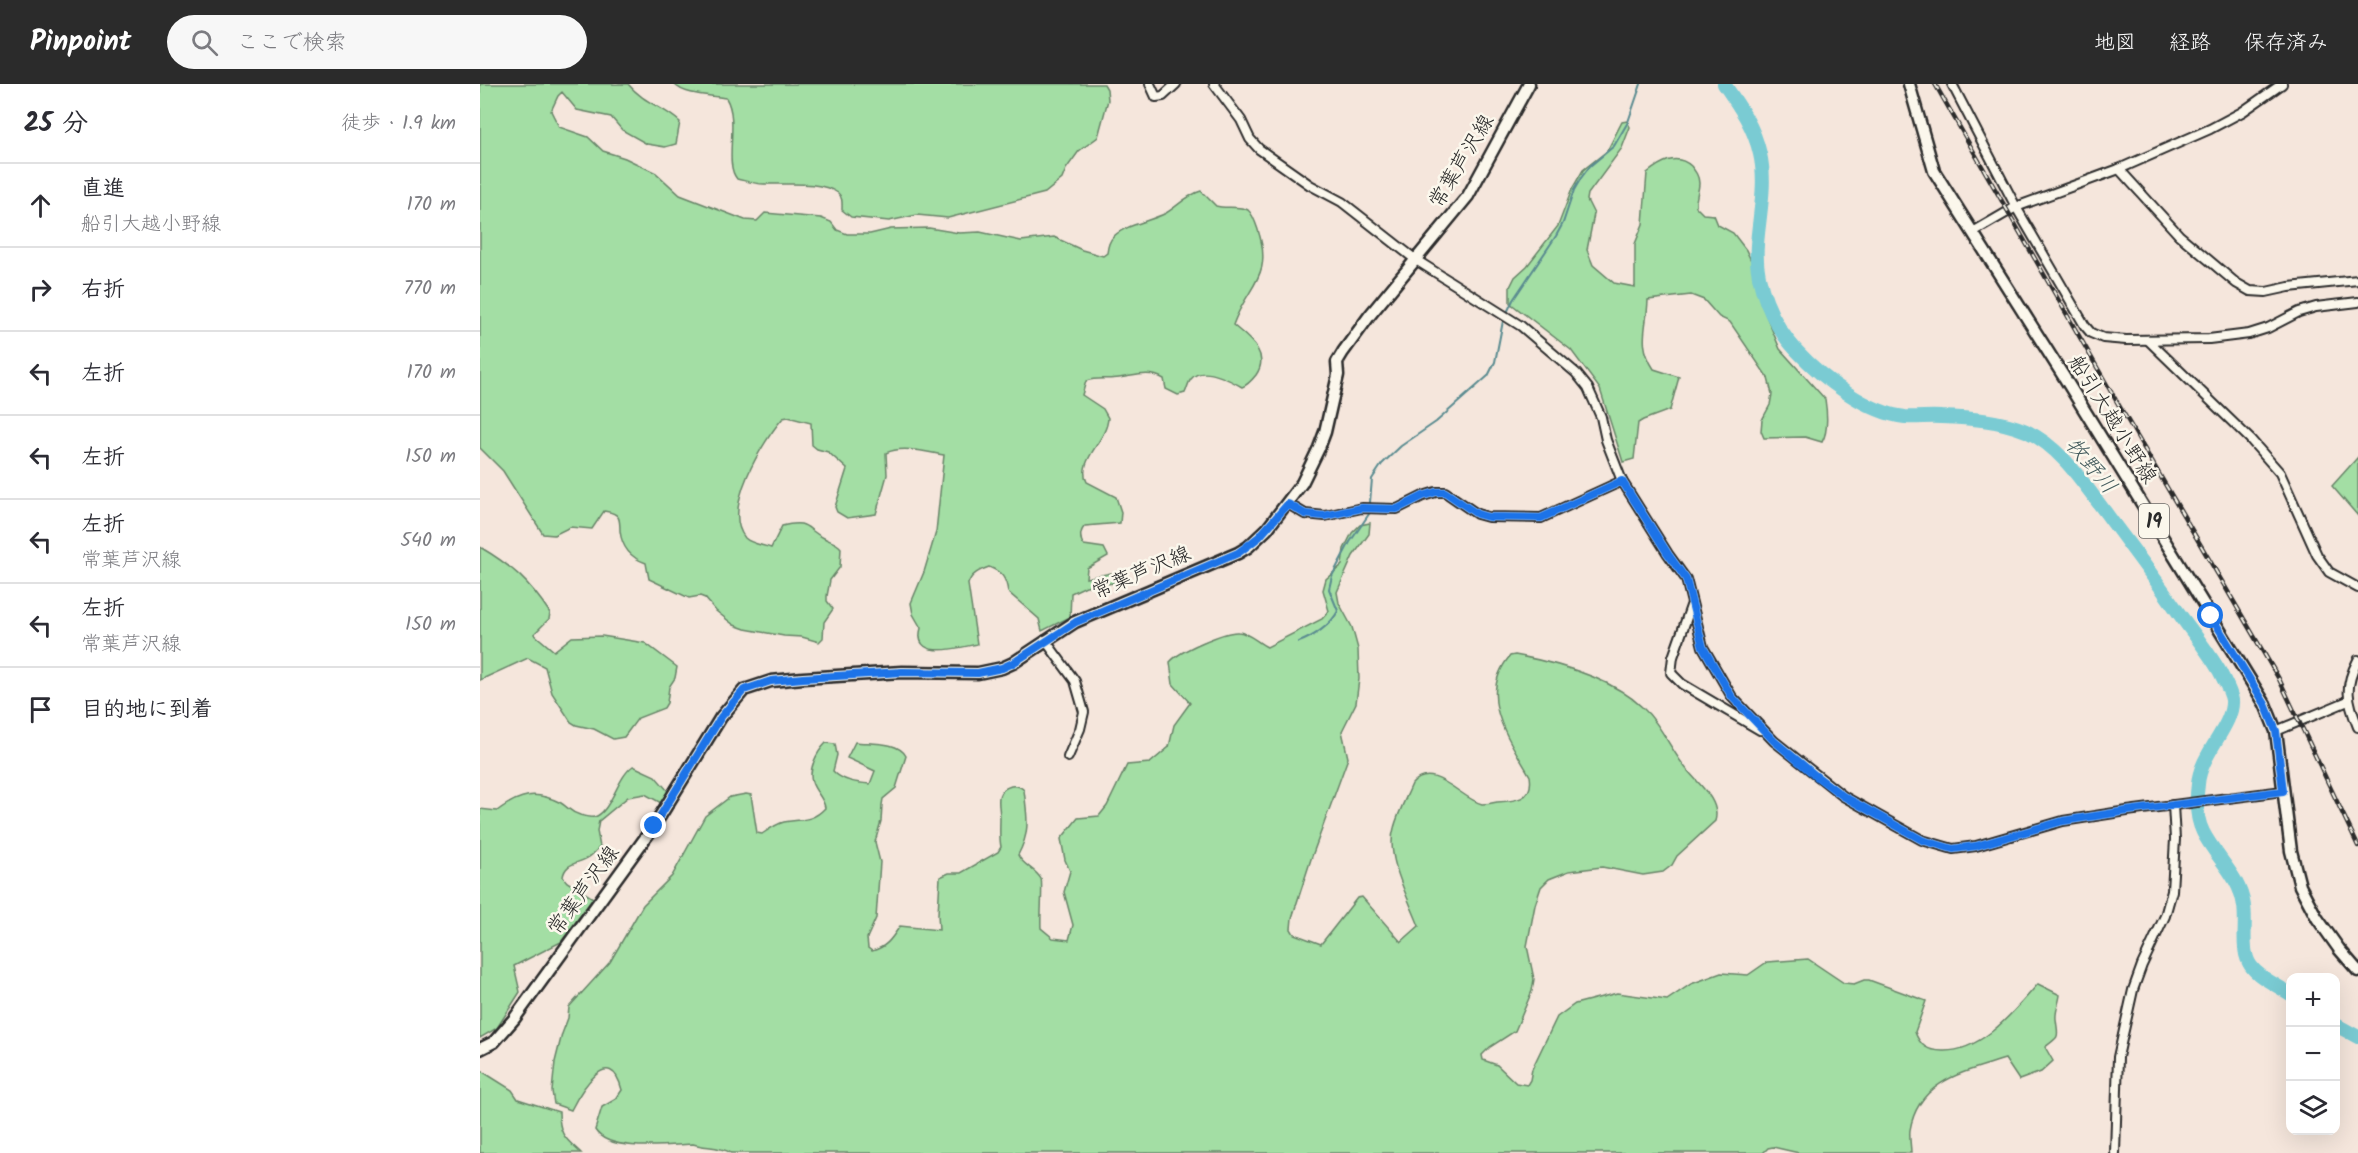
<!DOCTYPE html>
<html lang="ja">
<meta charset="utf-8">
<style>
:root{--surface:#fff;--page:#f7f7f7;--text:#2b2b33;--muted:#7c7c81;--line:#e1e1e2;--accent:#2b2b2b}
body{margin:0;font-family:Kalam,"Klee One",sans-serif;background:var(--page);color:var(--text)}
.controls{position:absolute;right:18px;bottom:18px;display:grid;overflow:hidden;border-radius:12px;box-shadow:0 6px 24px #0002}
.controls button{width:54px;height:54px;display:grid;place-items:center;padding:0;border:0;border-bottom:2px solid var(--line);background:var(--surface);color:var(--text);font:30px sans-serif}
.stop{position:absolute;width:18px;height:18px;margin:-14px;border:4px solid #1a73e8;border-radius:50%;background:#fff}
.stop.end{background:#1a73e8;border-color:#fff;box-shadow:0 2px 6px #0008}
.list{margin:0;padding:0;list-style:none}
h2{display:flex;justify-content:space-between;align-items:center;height:78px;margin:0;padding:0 24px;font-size:26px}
h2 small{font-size:20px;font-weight:400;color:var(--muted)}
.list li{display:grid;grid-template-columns:39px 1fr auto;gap:18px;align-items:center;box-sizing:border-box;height:84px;padding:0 24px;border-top:2px solid var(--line)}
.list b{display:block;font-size:22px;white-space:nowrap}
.list p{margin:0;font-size:20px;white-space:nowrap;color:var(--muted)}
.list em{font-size:20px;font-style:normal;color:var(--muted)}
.icon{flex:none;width:33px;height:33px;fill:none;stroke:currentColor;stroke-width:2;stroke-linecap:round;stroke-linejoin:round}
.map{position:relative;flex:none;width:1878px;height:1069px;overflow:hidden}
header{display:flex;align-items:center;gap:36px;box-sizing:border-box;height:84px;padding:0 30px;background:var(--accent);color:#fff}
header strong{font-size:28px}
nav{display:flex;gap:33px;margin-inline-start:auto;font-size:21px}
.search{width:420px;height:54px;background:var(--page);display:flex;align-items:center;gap:15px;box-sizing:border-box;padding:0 21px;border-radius:33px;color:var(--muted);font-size:22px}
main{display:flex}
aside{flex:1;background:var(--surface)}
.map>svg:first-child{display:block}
.green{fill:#a3dea4;stroke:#678468;stroke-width:1.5}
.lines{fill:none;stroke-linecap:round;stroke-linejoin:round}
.stream{stroke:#5a8b90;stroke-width:2}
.river{stroke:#7acbd3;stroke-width:14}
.minor-casing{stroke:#2b2b2b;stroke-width:12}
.major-casing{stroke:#2b2b2b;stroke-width:15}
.minor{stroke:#fbf7ec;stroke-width:8}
.major{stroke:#fbf7ec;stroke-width:10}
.rail-casing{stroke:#2b2b2b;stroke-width:4.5}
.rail{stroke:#fbf7ec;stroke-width:2;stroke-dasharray:7;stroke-linecap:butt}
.route{stroke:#1a73e8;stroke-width:8}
.labels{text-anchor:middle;stroke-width:5;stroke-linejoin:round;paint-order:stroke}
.shield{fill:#fbf7ec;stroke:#696865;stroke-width:1.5}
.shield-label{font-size:20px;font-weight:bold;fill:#2b2b2b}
.street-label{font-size:21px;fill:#2b2b2b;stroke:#fbf7ec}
.water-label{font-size:22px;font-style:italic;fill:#435b5d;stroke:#fbf7ec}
</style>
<header>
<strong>Pinpoint</strong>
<div class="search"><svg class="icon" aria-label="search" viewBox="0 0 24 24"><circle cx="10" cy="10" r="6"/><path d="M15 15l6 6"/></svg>ここで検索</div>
<nav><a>地図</a><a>経路</a><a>保存済み</a></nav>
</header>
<main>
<aside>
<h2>25 分<small>徒歩 · 1.9 km</small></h2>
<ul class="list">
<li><svg class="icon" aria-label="ahead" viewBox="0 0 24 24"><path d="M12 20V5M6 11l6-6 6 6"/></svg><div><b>直進</b><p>船引大越小野線</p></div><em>170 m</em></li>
<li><svg class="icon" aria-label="right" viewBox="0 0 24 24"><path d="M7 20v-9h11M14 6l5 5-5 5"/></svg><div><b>右折</b></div><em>770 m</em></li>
<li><svg class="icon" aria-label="left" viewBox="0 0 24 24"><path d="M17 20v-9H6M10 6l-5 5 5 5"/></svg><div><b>左折</b></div><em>170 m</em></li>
<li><svg class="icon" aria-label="left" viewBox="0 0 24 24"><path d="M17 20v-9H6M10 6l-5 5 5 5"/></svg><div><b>左折</b></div><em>150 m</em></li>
<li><svg class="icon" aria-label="left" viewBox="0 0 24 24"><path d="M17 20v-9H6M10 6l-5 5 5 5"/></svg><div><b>左折</b><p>常葉芦沢線</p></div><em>540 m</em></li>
<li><svg class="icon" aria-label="left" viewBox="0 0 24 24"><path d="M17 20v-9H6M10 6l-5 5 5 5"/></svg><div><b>左折</b><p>常葉芦沢線</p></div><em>150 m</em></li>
<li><svg class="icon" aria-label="arrive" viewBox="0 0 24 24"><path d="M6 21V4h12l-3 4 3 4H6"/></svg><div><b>目的地に到着</b></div></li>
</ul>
</aside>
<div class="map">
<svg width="1878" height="1069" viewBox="0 0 1878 1069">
<rect width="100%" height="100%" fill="#f5e6dc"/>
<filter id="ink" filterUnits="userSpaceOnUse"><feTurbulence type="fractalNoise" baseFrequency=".0167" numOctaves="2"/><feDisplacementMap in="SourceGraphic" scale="12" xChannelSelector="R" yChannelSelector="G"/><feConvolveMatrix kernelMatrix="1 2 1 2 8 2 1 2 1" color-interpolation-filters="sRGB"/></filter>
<g filter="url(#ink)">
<!-- green -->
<g class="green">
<path d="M0 0H148C165 20 183 22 200 38L196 60 185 63 167 60 142 46 131 33 97 26 82 8 78 12 71 27 79 43 108 53 123 67 145 74 176 89 200 111 265 136 277 137 285 129 341 134 351 138 357 146 367 150H390L411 145 449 144 479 149 500 148 541 157 574 153 602 166 623 172 627 169C628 162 629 157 634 152 645 141 671 137 686 129 699 121 707 111 721 107L736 122C745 125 759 121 768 126 773 130 776 140 778 146 794 194 767 201 753 241 768 254 791 269 776 291 772 296 768 301 762 303 750 296 722 281 711 295 708 299 707 305 705 309L698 311 686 305 684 295C669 286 655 292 639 294 627 296 617 293 606 297L602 311 623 325 628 334C627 357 596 377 607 398L636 413 641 428 640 439 605 442C600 447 599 455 604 461L624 464 628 472 607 484 606 494 631 489 634 499 606 502 591 509 590 533 562 547 559 535 528 508C526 494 522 488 509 483 500 486 491 490 488 500L497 560C478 564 432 577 441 544L433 530 431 519 444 488 456 448 464 371C447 368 422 361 406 369L407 391 396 430 367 434 357 428 355 423 367 385 348 368 337 365 332 361 331 339 308 333 303 334C283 357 241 425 265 454 271 460 283 461 291 464L302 442C329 435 325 445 344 454 351 458 356 458 361 464L360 483 350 496 347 512V517L353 525 344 538 343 554 339 558 322 553 304 552 265 545 254 541 236 527 225 514 220 512 209 514 169 495 166 479C151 474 142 464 140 447 140 442 140 436 138 433 135 428 129 428 124 427L112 445 90 443 74 451 63 450 23 387 0 364Z"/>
<path d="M194 0H624L627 5 628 16 618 53 599 67 586 85 582 95 565 109 468 134 437 131 409 137 371 133 362 126C362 120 363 113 358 109 340 96 306 101 284 100 275 100 266 97 257 95 243 79 260 37 246 14 231 11 205 12 194 0Z"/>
<path d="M1147 37 1150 43 1142 64 1108 110 1107 116 1114 130 1107 166 1113 181 1134 199 1155 203V160L1163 140 1167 89C1180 79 1196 68 1211 82 1215 87 1219 92 1219 99 1219 107 1215 115 1216 123L1223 130 1234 131 1238 141 1253 149 1266 166 1275 185 1280 217 1300 265 1345 315C1347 328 1349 346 1342 358L1325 353 1284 354 1281 347 1282 336 1290 321 1292 310 1288 294 1250 238 1239 233 1224 216 1211 211 1168 216C1167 245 1157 259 1174 285L1199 293 1190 326 1163 336 1158 339 1154 375 1143 378 1120 305 1091 266 1030 219V203L1035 193 1047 182 1078 142 1092 105 1103 86 1127 67 1142 38Z"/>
<path d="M1878 373V432L1852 402Z"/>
<path d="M890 439 889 450 873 472 857 508 859 519 872 543 878 565 879 595 876 619 862 647 868 674 831 775 812 834 811 845 814 850 841 860 877 814 882 813 921 858 939 842C929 815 905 773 914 744 918 729 926 714 932 700 953 676 981 715 1002 720 1006 720 1013 719 1017 718 1035 717 1054 716 1050 692 1029 655 996 612 1030 572L1035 571C1077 579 1131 593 1162 623 1181 640 1191 667 1208 687 1219 700 1241 718 1235 737L1197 772 1192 781 1183 788 1163 791 1122 783 1089 787 1069 795 1061 803 1055 821 1047 862 1054 895 1052 907 1035 947 1010 963 1002 971 1003 976 1017 981 1036 999 1047 1001 1050 996 1052 985 1077 933 1095 920 1137 909 1187 916 1211 900 1241 889 1268 891 1287 878 1328 875 1364 899 1374 900 1384 896H1389L1446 917 1435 948C1440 962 1448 967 1463 967 1502 968 1534 927 1558 900L1580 911C1579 919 1575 928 1576 935 1578 954 1581 951 1565 963L1573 977 1561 988 1539 996 1525 975C1485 988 1438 996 1430 1046 1429 1053 1431 1062 1431 1069H1319L1293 1063 1288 1064 1283 1069H251C239 1062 226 1064 213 1060 189 1061 129 1069 115 1046L122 1023 136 1015 142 1006C130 959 101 1006 91 1026L74 1020 72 1007 75 978 82 950 88 934 89 923 130 878 163 821 192 792 225 732 250 713 266 710 271 711 277 749 282 750C288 746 296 740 304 738 321 735 332 738 345 724 344 714 335 708 332 698 328 685 337 668 346 659L355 660 357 671 353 687C362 697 377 699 390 700L395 687 367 674 375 658C391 660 418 657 426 672L416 704 403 715 402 721 401 737 395 758 400 778 396 834 387 854 388 864 392 867C407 863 412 854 420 842L459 846 458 830 460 793 469 789H481L518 768 521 763C519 752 520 745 520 734 520 721 513 707 531 702 536 701 540 702 544 706 547 733 551 747 538 771 542 781 556 785 561 795 563 799 560 834 561 844L573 854 589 856 593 841 584 808 590 787 585 776 581 755 598 734 619 732 627 722 647 681 670 679 689 663 694 641 710 619 693 600 690 578C699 567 745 547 758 548 768 548 778 559 787 563L842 535 849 527 843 506 846 495 862 481 864 465 872 449 880 441Z"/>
<path d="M0 463C32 482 49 497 70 529L69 535 54 550 74 567 92 553 122 552 165 559 197 583 195 594 189 603 187 619 184 624 158 634 144 653 133 655 114 645 96 641 91 638 72 609 65 583 48 574 0 596Z"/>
<path d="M153 682 175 692 188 707 181 719 165 710 148 713 119 737 117 747 120 763C116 766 113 771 109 773 99 780 85 778 83 793L87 798 113 814 81 858 34 882 40 908 17 944 0 954V725L17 727C40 710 55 706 81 719 89 724 90 728 100 731 104 732 110 734 114 733 131 729 137 693 153 682Z"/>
<path d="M0 986 32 1006 38 1015 79 1028C79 1051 85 1054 101 1069H0Z"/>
</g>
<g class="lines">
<!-- stream -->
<path class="stream" d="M819 558C833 553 851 541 858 527L849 505 852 492 870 458 889 430 892 395 902 380 921 362 956 338 1008 292 1015 278 1023 237 1033 216 1076 152 1083 139 1094 106 1101 94 1110 82 1134 62 1148 38 1161 0"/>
<!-- river -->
<g class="river">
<path d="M1244 0C1260 23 1274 43 1280 70 1287 100 1279 131 1277 161 1274 198 1292 241 1317 267 1342 294 1388 329 1425 333 1437 334 1449 332 1461 333 1489 334 1520 336 1546 347 1581 363 1603 399 1626 429 1650 462 1675 494 1698 528 1712 548 1728 567 1740 588 1744 596 1751 608 1752 616 1754 641 1720 670 1718 700 1716 715 1716 734 1723 748 1736 774 1760 792 1764 822 1767 841 1760 867 1771 882 1780 895 1798 901 1810 910"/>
<path d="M1856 941 1878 953"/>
</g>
<!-- minor casing -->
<g class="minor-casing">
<g id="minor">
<path d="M670 0 676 13 683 12 696 0"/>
<path d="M734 0 761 36 770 55 779 65 830 101 862 118 936 176 1041 242 1096 289 1108 304 1121 333 1126 356 1142 397 1188 470 1206 495 1223 563 1252 613 1294 657 1363 712 1442 756 1473 765 1496 762 1583 737 1647 727 1803 707"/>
<path d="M1472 0 1536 123 1605 242 1611 249 1623 254 1646 256 1729 255 1769 250 1788 244 1819 228 1836 223 1878 218"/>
<path d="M1639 85 1699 151 1756 199 1770 207 1786 208 1809 203 1878 196"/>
<path d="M1493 148 1536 123 1639 85 1730 45 1762 28 1802 0"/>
<path d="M1668 256 1770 355 1800 389 1837 471 1849 488 1878 504"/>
<path d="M808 420 825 430 845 432 882 424 917 425 943 412 956 408H965L997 430 1008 433 1061 434 1142 397"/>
<path d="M1211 522 1193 573 1191 589 1202 600 1280 646"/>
<path d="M565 556 595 597 604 628 600 645 588 673"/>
<path d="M1878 576C1864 603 1867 616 1878 643"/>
<path d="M1796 647 1868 617"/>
<path d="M1635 1069 1638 973 1653 906 1662 881 1685 832 1692 807 1695 755 1693 721"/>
</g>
</g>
<!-- major casing -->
<g class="major-casing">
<g id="major">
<path d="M1429 0 1454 87 1584 293 1785 620 1796 647 1811 767 1820 802 1837 834 1859 865 1878 887"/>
<path d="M0 965 14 958 34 935 174 742 241 633 264 606 291 597 323 594 422 588 498 589 522 584 533 579 595 538 758 469 768 463 787 445 822 399 839 364 845 348 858 291 857 278 863 268 890 231 988 112 1049 0"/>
</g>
</g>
<!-- minor -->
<use href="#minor" class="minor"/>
<!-- major -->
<use href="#major" class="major"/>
<!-- rail casing -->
<g class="rail-casing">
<path id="rail" d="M1455 0 1630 306 1799 595 1878 762"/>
</g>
<!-- rail -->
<use href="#rail" class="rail"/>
</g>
</g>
<g class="lines" filter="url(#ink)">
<!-- route -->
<path class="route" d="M174 742 241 633 264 606 291 597 323 594 422 588 498 589 522 584 533 579 596 538 758 469 779 453 808 420 825 430 844 432 882 424 917 425 943 412 956 408H965L997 430 1008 433 1061 434 1142 397 1188 470 1206 495 1223 563 1252 613 1294 657 1336 692 1363 712 1442 756 1473 765 1496 762 1583 737 1647 727 1803 707 1796 647 1785 620 1731 532"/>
</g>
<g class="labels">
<!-- shield labels -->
<rect class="shield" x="1659" y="420" width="30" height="34" rx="4.5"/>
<g class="shield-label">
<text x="1674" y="444">19</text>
</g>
<!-- street labels -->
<g class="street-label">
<text transform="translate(981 77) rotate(-59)" y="7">常葉芦沢線</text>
<text transform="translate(1633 335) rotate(58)" y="7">船引大越小野線</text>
<text transform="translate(661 488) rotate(-23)" y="7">常葉芦沢線</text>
<text transform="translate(103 806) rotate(-54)" y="7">常葉芦沢線</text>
</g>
<!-- water labels -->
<g class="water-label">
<text transform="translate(1612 381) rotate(50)" y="8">牧野川</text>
</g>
</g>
</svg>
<div class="controls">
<button>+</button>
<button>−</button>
<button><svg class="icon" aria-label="layers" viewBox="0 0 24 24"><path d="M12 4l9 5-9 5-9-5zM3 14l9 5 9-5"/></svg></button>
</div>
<div class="stop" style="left:1731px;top:532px"></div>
<div class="stop end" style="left:174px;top:742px"></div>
</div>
</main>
